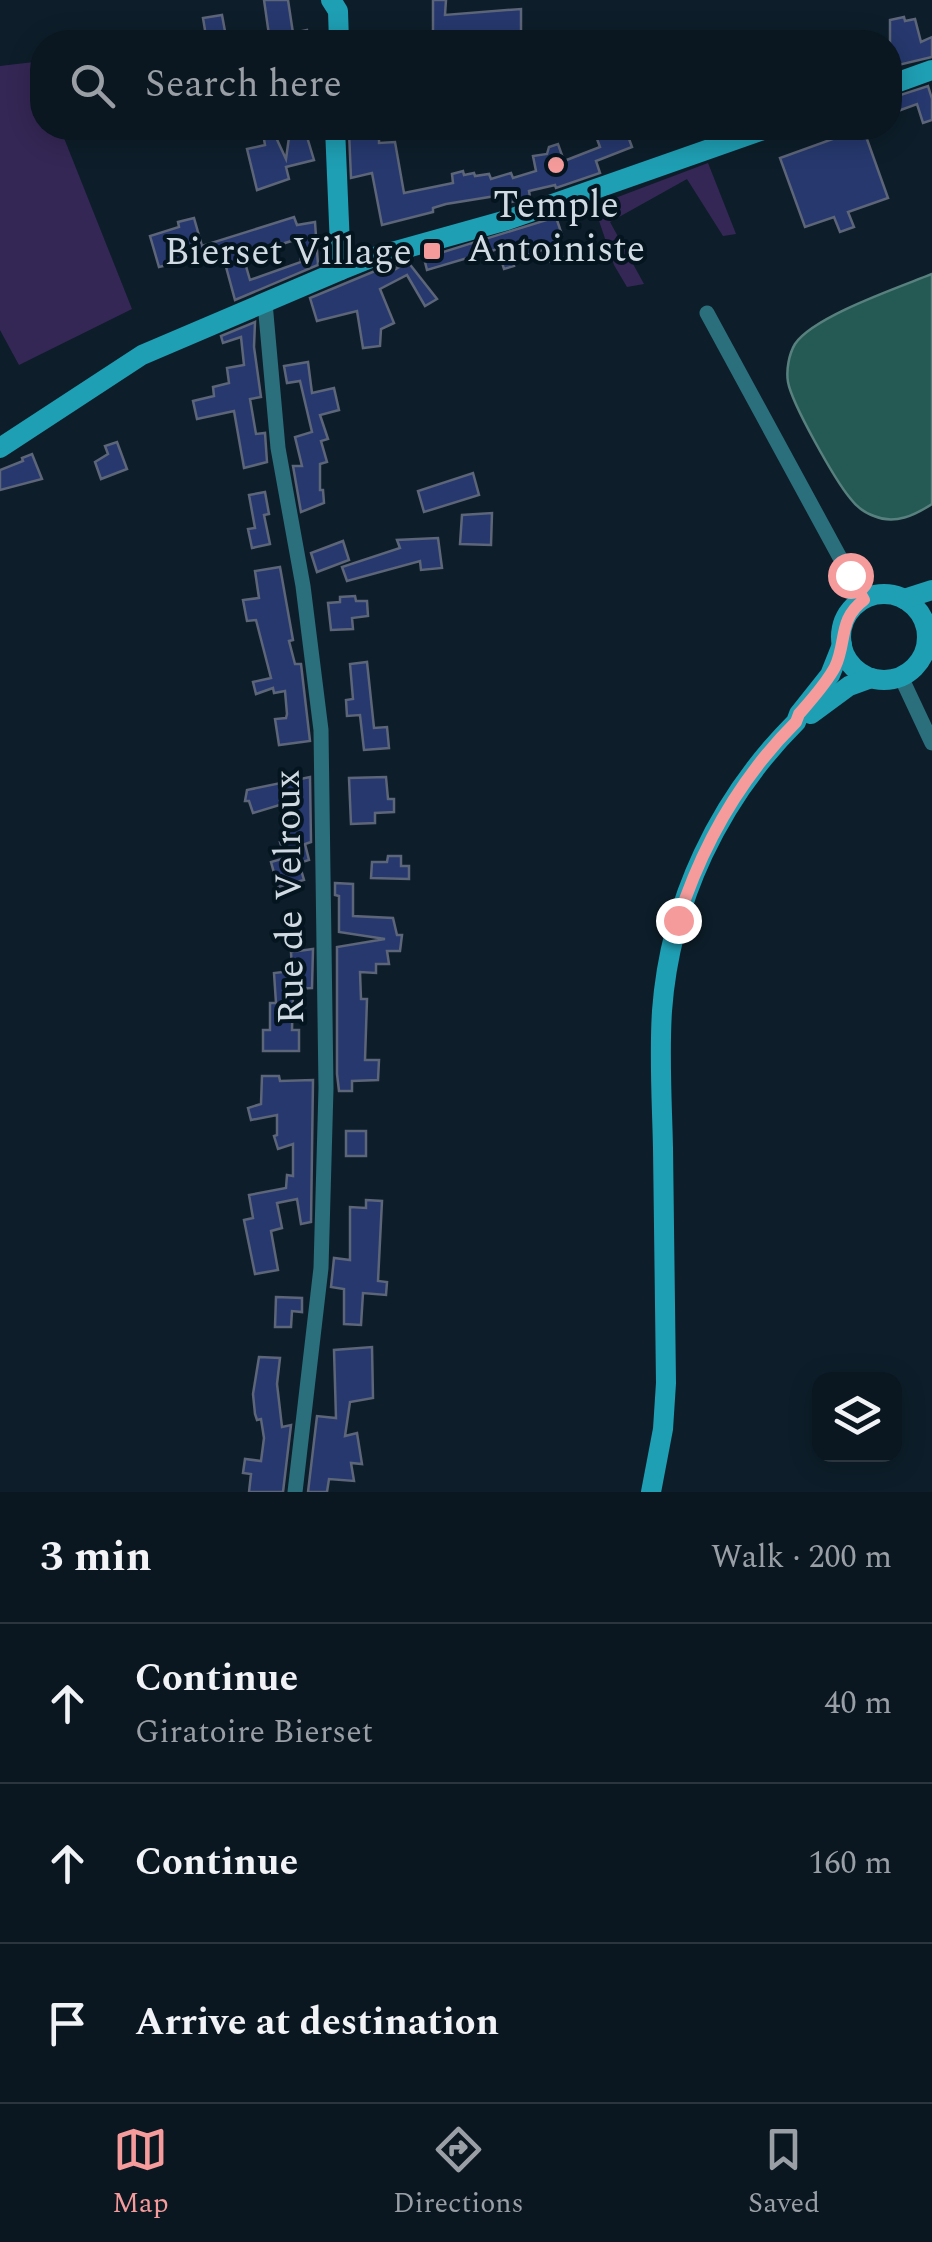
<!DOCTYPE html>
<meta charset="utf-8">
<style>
:root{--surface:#0a1620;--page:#18232d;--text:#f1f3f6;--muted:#999fa5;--line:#2a353e;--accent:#f59b9c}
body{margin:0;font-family:Spectral,serif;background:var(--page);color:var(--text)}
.controls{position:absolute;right:30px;bottom:30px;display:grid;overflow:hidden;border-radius:20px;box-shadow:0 5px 25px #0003}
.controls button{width:90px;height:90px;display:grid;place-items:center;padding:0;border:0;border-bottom:2px solid var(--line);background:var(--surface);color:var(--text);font:50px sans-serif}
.stop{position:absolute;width:30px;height:30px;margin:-22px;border:8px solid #f59b9c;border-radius:50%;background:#fff}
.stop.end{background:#f59b9c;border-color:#fff;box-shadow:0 2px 10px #0008}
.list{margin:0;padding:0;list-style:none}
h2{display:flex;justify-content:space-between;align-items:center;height:130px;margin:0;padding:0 40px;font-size:42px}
h2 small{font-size:32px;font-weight:400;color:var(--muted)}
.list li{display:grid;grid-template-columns:65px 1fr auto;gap:30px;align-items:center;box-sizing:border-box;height:160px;padding:0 40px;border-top:2px solid var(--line)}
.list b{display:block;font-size:38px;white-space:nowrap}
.list p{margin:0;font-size:32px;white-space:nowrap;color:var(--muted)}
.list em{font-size:32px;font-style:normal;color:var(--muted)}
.icon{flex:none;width:55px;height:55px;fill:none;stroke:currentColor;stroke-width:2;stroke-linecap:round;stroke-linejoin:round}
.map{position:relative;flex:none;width:932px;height:1492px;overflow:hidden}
.search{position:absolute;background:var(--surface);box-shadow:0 5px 25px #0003;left:30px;right:30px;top:30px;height:110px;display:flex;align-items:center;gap:25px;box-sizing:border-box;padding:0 35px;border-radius:40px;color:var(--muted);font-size:38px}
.sheet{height:610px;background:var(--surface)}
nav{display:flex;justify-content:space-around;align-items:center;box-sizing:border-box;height:140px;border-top:2px solid var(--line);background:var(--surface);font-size:28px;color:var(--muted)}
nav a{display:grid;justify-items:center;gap:5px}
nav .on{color:var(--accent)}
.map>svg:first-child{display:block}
.green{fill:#352755}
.water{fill:#245a53;stroke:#58807e;stroke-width:2.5}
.building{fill:#26386e;stroke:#5d6578;stroke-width:2.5;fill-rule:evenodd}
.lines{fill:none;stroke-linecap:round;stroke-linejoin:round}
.street{stroke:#2b6f7c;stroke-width:15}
.secondary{stroke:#1f9fb4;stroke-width:20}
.route{stroke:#f59b9c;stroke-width:12}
.poi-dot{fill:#f59b9c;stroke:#051520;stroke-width:4}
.labels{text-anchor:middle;stroke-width:8;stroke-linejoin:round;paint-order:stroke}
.poi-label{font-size:38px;fill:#d0dae2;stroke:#051520}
.street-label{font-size:38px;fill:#d0dae2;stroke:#051520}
</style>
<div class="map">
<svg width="932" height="1492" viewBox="0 0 932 1492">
<rect width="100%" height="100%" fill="#0d1e2a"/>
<!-- green -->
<g class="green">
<path d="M34 62 42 84V128H60L132 309 19 365 0 330V66Z"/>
<path d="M708 163 736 234 723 236 687 179 610 222 644 284 627 287 614 265 594 206Z"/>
</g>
<!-- water -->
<path class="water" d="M932 274V504C915 515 895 525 874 516 865 513 856 506 850 498 835 480 792 404 788 382 786 370 789 354 795 344 814 316 900 287 932 274Z"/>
<!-- building -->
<g class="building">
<path d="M264 0H288L293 33 307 30 309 40 270 42Z"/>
<path d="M433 0H446L445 15 521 9V32L463 34 464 42H440V38L433 39Z"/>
<path d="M222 15 227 42H207L203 18Z"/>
<path d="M904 17 905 21 915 19 921 42 932 37V57L890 67V20Z"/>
<path d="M928 86 932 99V120L923 123 917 104 895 112 891 98Z"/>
<path d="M299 128 302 138 307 137 314 160 286 167 289 179 257 190 247 149 265 145 263 133 273 131 286 159 290 130Z"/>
<path d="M365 128H379V143L395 142 404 193 453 183 452 174 463 171 464 175 474 173 475 176 489 174 491 179 511 173 513 178 536 171 533 156 547 154 549 147 558 144 564 161 600 147 593 128H604L607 135 625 128 632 147 596 161 600 173 556 188 555 185 529 191 530 197 504 204 502 195 446 204 433 208V212L382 225 372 173 351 178 349 132 366 130Z"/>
<path d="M863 128 888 198 848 212 854 227 840 232 834 217 805 227 780 158Z"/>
<path d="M294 217 297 225 315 222 318 265 235 300 222 252 159 267 150 236 179 227 178 222 194 218 202 246ZM298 239 301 262 250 280 243 256Z"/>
<path d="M556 217 562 235 556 242 562 256 550 261 545 249 521 257 522 260 513 263 514 266 504 269 499 253 508 246 427 270 424 258Z"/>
<path d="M408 262 437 299 425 306 407 275 380 289 394 323 381 329 380 346 363 348 357 311 317 321 310 298 375 271 395 266 396 269Z"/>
<path d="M255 322 254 347 261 397 250 399 256 434 265 433 267 462 244 468 234 411 197 419 193 401 214 396 213 387 229 383 227 368 244 365 241 337 223 343 221 336Z"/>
<path d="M308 362 312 393 334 388 339 410 320 415 328 439 321 441 327 462 320 464V490H323L324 503 301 512 293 466H302L295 437 312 432 300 381 287 383 284 366Z"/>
<path d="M117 442 127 469 101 479 95 462 108 454 105 446Z"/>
<path d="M32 454 42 479 0 490V470L23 461 22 458Z"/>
<path d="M473 473 479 495 424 512 418 491Z"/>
<path d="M265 492 269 514 264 515 270 544 252 548 248 529 255 528 249 495Z"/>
<path d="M492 513 491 545 460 544 462 515Z"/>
<path d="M438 538 442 568 421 570 420 561 347 581 342 567 400 548 397 540Z"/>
<path d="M343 541 349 560 317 572 311 553Z"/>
<path d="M280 567 293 640 289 641 295 664H301L310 741 279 745 275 719 286 718 287 714 285 691 274 693 273 688 256 694 253 682 271 678 256 620 247 621 243 600 259 598 255 571Z"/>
<path d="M355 596 356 601H367L368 616 352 618 353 629 331 630 328 603 340 602V597Z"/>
<path d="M367 662 374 728 387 727 389 748 364 750 360 715 347 716 346 700 353 699 350 664Z"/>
<path d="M310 777 311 842 305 844 309 860 299 863 304 880 278 887 271 862 285 858 280 842 290 839 287 827 296 822 286 803 253 813 249 801H245L247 790Z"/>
<path d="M386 777 388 799H394V812L375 813V823L351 824 349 778Z"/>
<path d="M388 856H401V866H409V879L371 878 372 862H387Z"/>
<path d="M335 883 353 884V916L393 918 397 935H402L400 951H387L389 964H376V973L360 972 361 999H367L365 1060H379L378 1080 352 1081V1091H339L337 1074V947L385 939 339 932V896L335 895Z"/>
<path d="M313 949 312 988 293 989 292 1030H299V1051H263V1030H270V1003H276L274 973 292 971 291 952Z"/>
<path d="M262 1076H279L280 1081 313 1080 311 1222 301 1224 297 1199 277 1203 282 1228 271 1231 278 1270 255 1274 244 1220 253 1218 249 1195 286 1188 287 1175 293 1176V1144L278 1149 274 1136 277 1135V1115L251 1120 248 1108 261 1104Z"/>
<rect x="346" y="1131" width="20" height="25"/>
<path d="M366 1200 382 1201 378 1281 387 1282 386 1295 363 1293 361 1325 344 1324V1289L331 1287 334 1258 350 1260V1207L366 1208Z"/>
<path d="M276 1297 302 1298V1312L292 1311 291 1327H275Z"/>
<path d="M372 1347 373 1398 350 1402 345 1436 357 1433 362 1464 351 1463 354 1481 329 1479 327 1492H308L317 1416 336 1418 334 1350Z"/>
<path d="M259 1357 280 1358 277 1384 282 1427 291 1425 283 1492H249L251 1474 243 1473 245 1459 261 1461 264 1438 261 1419 257 1420 255 1414 253 1394Z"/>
</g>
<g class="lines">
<!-- street -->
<g class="street">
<path d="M265 303 278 448 303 586 321 730 326 1088 321 1268 295 1492"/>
<path d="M707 313 863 600"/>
<path d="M901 677 932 743"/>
</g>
<!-- secondary -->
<g class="secondary">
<path d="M331 0 338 11 339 42"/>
<path d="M890 85 932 70"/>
<path d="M335 128 341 270"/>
<path d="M0 448 142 355 341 270 371 258 507 220 769 128"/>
<circle cx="884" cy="637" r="43"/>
<path d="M904 599 932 590"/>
<path d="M811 714 849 686 871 678"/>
<path d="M651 1492 663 1429 666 1383C665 1304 664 1226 663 1148 662 1102 659 1056 662 1011 670 901 719 799 796 722L799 714 830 675 842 645"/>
</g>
</g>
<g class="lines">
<!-- route -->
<path class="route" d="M678 920C702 845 740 778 796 722L799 714C812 699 826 684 835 667 847 642 838 619 864 600L850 575"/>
</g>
<!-- markers -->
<g class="poi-dot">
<circle cx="556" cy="165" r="10"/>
<rect x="422" y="241" width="20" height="20" rx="5"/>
</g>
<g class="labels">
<!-- poi labels -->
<g class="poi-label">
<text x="556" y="217">Temple<tspan x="556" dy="44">Antoiniste</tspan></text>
<text x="412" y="264" text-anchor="end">Bierset Village</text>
</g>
<!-- street labels -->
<g class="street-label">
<text transform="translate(288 897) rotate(-91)" y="13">Rue de Velroux</text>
</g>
</g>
</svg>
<div class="controls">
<button><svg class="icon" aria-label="layers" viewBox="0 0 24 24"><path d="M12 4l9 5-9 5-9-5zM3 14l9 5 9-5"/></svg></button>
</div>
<div class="stop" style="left:850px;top:575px"></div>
<div class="stop end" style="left:678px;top:920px"></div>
<div class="search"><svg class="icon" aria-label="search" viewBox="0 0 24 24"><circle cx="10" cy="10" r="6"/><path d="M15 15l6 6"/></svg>Search here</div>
</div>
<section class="sheet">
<h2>3 min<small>Walk · 200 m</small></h2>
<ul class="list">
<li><svg class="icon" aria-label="ahead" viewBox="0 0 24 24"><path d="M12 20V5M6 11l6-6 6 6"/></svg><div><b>Continue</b><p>Giratoire Bierset</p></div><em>40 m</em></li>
<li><svg class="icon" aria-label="ahead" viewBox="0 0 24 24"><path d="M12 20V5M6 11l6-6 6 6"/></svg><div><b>Continue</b></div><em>160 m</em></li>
<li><svg class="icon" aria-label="arrive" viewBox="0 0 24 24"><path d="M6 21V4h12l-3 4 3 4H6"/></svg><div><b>Arrive at destination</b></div></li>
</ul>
</section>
<nav>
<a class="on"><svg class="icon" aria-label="map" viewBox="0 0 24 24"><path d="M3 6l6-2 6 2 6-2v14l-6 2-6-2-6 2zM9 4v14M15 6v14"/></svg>Map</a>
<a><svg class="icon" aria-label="directions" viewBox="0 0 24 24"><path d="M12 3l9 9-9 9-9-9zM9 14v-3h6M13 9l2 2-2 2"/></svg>Directions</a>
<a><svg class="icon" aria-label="saved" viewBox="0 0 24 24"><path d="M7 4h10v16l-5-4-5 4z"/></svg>Saved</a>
</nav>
